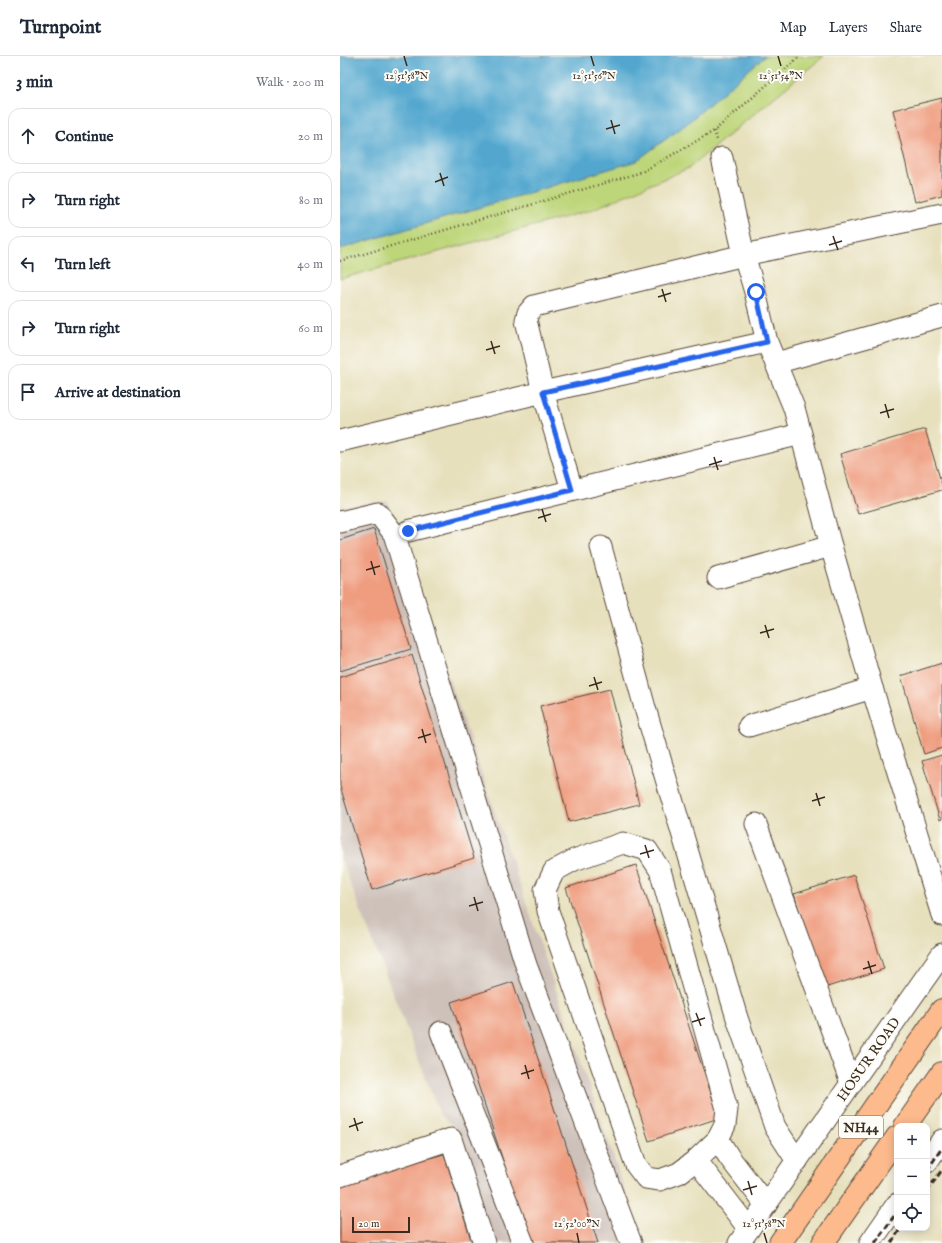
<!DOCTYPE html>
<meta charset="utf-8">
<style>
:root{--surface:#fff;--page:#f6f6f7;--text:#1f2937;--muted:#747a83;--line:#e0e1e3}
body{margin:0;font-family:"IM FELL English",serif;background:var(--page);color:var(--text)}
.controls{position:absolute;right:12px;bottom:12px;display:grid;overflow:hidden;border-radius:8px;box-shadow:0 2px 10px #0003}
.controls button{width:36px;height:36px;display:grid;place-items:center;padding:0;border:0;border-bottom:1px solid var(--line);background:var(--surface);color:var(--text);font:20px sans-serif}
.scale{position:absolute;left:12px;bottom:10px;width:58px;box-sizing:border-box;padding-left:4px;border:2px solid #3b2a1e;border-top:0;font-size:11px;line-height:14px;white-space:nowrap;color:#3b2a1e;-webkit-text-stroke:3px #fdfcf7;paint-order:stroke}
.stop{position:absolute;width:12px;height:12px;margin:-9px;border:3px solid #2563eb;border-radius:50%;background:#fff}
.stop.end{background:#2563eb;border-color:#fff;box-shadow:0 1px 4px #0008}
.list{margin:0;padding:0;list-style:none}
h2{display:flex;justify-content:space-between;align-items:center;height:52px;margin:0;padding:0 16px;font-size:17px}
h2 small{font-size:13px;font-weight:400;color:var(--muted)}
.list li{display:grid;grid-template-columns:26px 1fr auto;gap:12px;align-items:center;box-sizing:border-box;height:56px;margin:0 8px 8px;padding:0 8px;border:1px solid var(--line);border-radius:12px}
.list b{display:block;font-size:15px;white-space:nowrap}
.list em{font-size:13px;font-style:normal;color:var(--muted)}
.icon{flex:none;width:22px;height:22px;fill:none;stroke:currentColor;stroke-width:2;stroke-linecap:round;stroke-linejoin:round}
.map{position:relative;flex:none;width:602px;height:1187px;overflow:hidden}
header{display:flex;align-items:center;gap:24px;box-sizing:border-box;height:56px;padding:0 20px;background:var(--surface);border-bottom:1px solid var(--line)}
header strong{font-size:19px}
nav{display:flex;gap:22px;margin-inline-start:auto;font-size:14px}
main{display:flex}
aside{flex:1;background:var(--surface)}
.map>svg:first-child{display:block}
.industrial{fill:#cec1ba}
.green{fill:#bed67a;stroke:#7c804c}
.water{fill:#53a7cf;stroke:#476876}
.building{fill:#ef9c7f}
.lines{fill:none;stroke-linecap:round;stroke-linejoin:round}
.minor-casing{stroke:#554536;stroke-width:23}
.highway-casing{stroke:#554536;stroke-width:24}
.path{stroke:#554536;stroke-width:2.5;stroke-dasharray:1 3;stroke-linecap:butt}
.minor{stroke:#fff;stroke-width:21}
.highway{stroke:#fcba8d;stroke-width:22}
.rail{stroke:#3b2a1e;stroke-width:3;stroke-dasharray:6 3;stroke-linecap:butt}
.route{stroke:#2563eb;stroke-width:5}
.ticks{fill:none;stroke:#3b2a1e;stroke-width:1.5}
.labels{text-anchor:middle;stroke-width:4;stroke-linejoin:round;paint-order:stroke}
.shield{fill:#fdfcf7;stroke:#75695f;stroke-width:1}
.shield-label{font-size:13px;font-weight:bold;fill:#3b2a1e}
.street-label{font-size:14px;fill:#3b2a1e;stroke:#fdfcf7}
.ticks-label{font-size:10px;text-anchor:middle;fill:#3b2a1e;stroke:#fdfcf7;stroke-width:4;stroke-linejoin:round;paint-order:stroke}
</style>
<header>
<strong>Turnpoint</strong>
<nav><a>Map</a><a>Layers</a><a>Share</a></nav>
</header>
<main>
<aside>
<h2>3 min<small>Walk · 200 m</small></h2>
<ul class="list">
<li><svg class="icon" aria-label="ahead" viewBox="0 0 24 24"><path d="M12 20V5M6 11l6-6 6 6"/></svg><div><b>Continue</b></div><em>20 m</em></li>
<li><svg class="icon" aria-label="right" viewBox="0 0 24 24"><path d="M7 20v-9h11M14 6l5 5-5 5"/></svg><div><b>Turn right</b></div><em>80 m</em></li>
<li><svg class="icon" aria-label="left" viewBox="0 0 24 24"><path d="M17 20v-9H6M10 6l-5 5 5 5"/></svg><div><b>Turn left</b></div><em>40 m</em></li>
<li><svg class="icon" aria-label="right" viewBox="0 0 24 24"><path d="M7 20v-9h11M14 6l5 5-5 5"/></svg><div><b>Turn right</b></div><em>60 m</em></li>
<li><svg class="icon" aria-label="arrive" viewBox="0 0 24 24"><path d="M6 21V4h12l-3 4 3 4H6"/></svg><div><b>Arrive at destination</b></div></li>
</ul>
</aside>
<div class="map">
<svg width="602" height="1187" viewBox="0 0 602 1187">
<rect width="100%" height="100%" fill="#fdfcf7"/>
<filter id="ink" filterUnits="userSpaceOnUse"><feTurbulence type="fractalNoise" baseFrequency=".025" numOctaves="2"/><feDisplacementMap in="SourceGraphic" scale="8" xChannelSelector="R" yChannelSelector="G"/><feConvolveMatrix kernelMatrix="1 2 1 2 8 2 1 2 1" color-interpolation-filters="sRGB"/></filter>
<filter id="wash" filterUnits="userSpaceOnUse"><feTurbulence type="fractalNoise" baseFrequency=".012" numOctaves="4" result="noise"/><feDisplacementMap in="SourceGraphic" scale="16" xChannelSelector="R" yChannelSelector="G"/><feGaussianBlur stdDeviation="0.9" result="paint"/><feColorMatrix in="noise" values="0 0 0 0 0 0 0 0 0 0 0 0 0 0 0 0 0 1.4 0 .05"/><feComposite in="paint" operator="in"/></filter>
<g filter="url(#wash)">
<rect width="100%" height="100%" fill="#e7e0bd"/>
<!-- industrial -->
<path class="industrial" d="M48 445 303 1187H0V1110L116 1072 100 1059 0 801V450Z"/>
<!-- green -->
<path class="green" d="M425 0H484L349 112 251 154 0 223V193L296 105 344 70Z"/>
<!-- water -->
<path class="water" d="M0 0H425L344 70 296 105 0 193Z"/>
<g id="blocks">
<!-- building -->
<g class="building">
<path d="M602 42V139L575 146 553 54Z"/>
<path d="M585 373 602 429V434L518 458 500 398Z"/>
<path d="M34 473 71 593 0 615V484Z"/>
<path d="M72 599 134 802 32 834 0 730V621Z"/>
<path d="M602 607V692L584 698 561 620Z"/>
<path d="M270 633 299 748 229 766 200 650Z"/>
<path d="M602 699V763L600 764 582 705Z"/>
<path d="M296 809 379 1062 309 1085 226 832Z"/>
<path d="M514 819 544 913 484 932 454 838Z"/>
<path d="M173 926 258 1187H190L111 946Z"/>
<path d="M104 1098 132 1187H0V1127Z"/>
</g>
</g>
</g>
<g filter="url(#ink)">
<use href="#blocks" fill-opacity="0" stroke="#554536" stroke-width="1"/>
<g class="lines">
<!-- minor casing -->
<g class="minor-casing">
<g id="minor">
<path d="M382 102 404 199 415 236 427 286 454 352 491 490 532 632 602 859"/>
<path d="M436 307 602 260"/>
<path d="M0 385 203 336 427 286"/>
<path d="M232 434 203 336 186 264 188 257 194 250 404 199 602 158"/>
<path d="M0 466 38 457 54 478 186 909 291 1187"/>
<path d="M68 475 461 378"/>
<path d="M261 491 305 652 397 962 435 1071 457 1105"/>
<path d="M378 522 491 490"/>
<path d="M409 670 532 632"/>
<path d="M416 768 511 1027"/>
<path d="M283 787 307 794 320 814 387 1053 385 1069 378 1083 356 1104 339 1117 320 1124 306 1122 296 1109 208 855 205 834 214 815 234 804Z"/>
<path d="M101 976 183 1187"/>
<path d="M378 1083 389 1101 426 1149"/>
<path d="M356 1104 409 1173"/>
<path d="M587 1106 602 1084"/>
<path d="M0 1120 111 1083 144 1187"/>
<path d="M399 1187 602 898"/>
<path d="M530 1187 557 1148"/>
</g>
</g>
<!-- highway casing -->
<g class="highway-casing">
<g id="highway">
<path d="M565 1070 602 1017"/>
<path d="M440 1187 602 954"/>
<path d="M483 1187 557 1081"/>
</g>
</g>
<!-- path -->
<g class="path">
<path d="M374 75 377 84"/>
<path d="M0 205 302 116 374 75 460 0"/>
</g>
<!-- minor -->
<use href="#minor" class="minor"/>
<!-- highway -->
<use href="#highway" class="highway"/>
<!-- rail -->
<g class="rail">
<path d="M587 1114 602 1092"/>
<path d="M587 1135 602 1114"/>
<path d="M535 1187 557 1156"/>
<path d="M551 1187 561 1172"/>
</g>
</g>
</g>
<g class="lines" filter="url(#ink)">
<!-- route -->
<path class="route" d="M68 475 232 434 203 336 427 286 416 236"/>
</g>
<!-- ticks -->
<path class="ticks" d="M64 0 67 10M251 0 254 10M438 0 441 10M271 64 275 78M266 73 280 69M100 117 104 130M95 126 108 121M493 180 498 194M489 189 502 185M322 233 326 246M318 241 331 237M151 285 155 298M146 294 160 290M545 348 549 362M540 357 554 353M374 401 378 414M369 409 382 405M202 453 206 466M198 462 211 458M31 505 35 519M26 514 40 510M425 569 429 582M420 577 434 573M254 621 258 634M249 630 262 626M82 673 86 687M78 682 91 678M476 737 480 750M472 745 485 741M305 789 309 802M300 798 314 794M134 841 138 855M129 850 143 846M528 905 532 918M523 913 536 909M356 957 361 970M352 966 365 962M185 1009 189 1023M181 1018 194 1014M14 1062 18 1075M9 1071 23 1066M408 1125 412 1139M403 1134 417 1130M237 1177 239 1187M424 1177 427 1187"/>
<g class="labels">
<!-- shield labels -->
<rect class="shield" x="499" y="1060" width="44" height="22" rx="3"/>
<g class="shield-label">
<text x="521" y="1076">NH44</text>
</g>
<!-- street labels -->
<g class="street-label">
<text transform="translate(528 1003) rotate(-55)" y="5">HOSUR ROAD</text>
</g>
</g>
<g class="ticks-label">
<text x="254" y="23">12°51'56"N</text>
<text x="67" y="23">12°51'58"N</text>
<text x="441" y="23">12°51'54"N</text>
<text x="237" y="1171">12°52'00"N</text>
<text x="424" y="1171">12°51'58"N</text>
</g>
</svg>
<div class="controls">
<button>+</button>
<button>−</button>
<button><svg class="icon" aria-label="locate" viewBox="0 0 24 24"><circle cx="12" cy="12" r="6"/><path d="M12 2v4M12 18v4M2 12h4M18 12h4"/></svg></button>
</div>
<div class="scale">20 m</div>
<div class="stop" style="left:416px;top:236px"></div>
<div class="stop end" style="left:68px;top:475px"></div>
</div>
</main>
